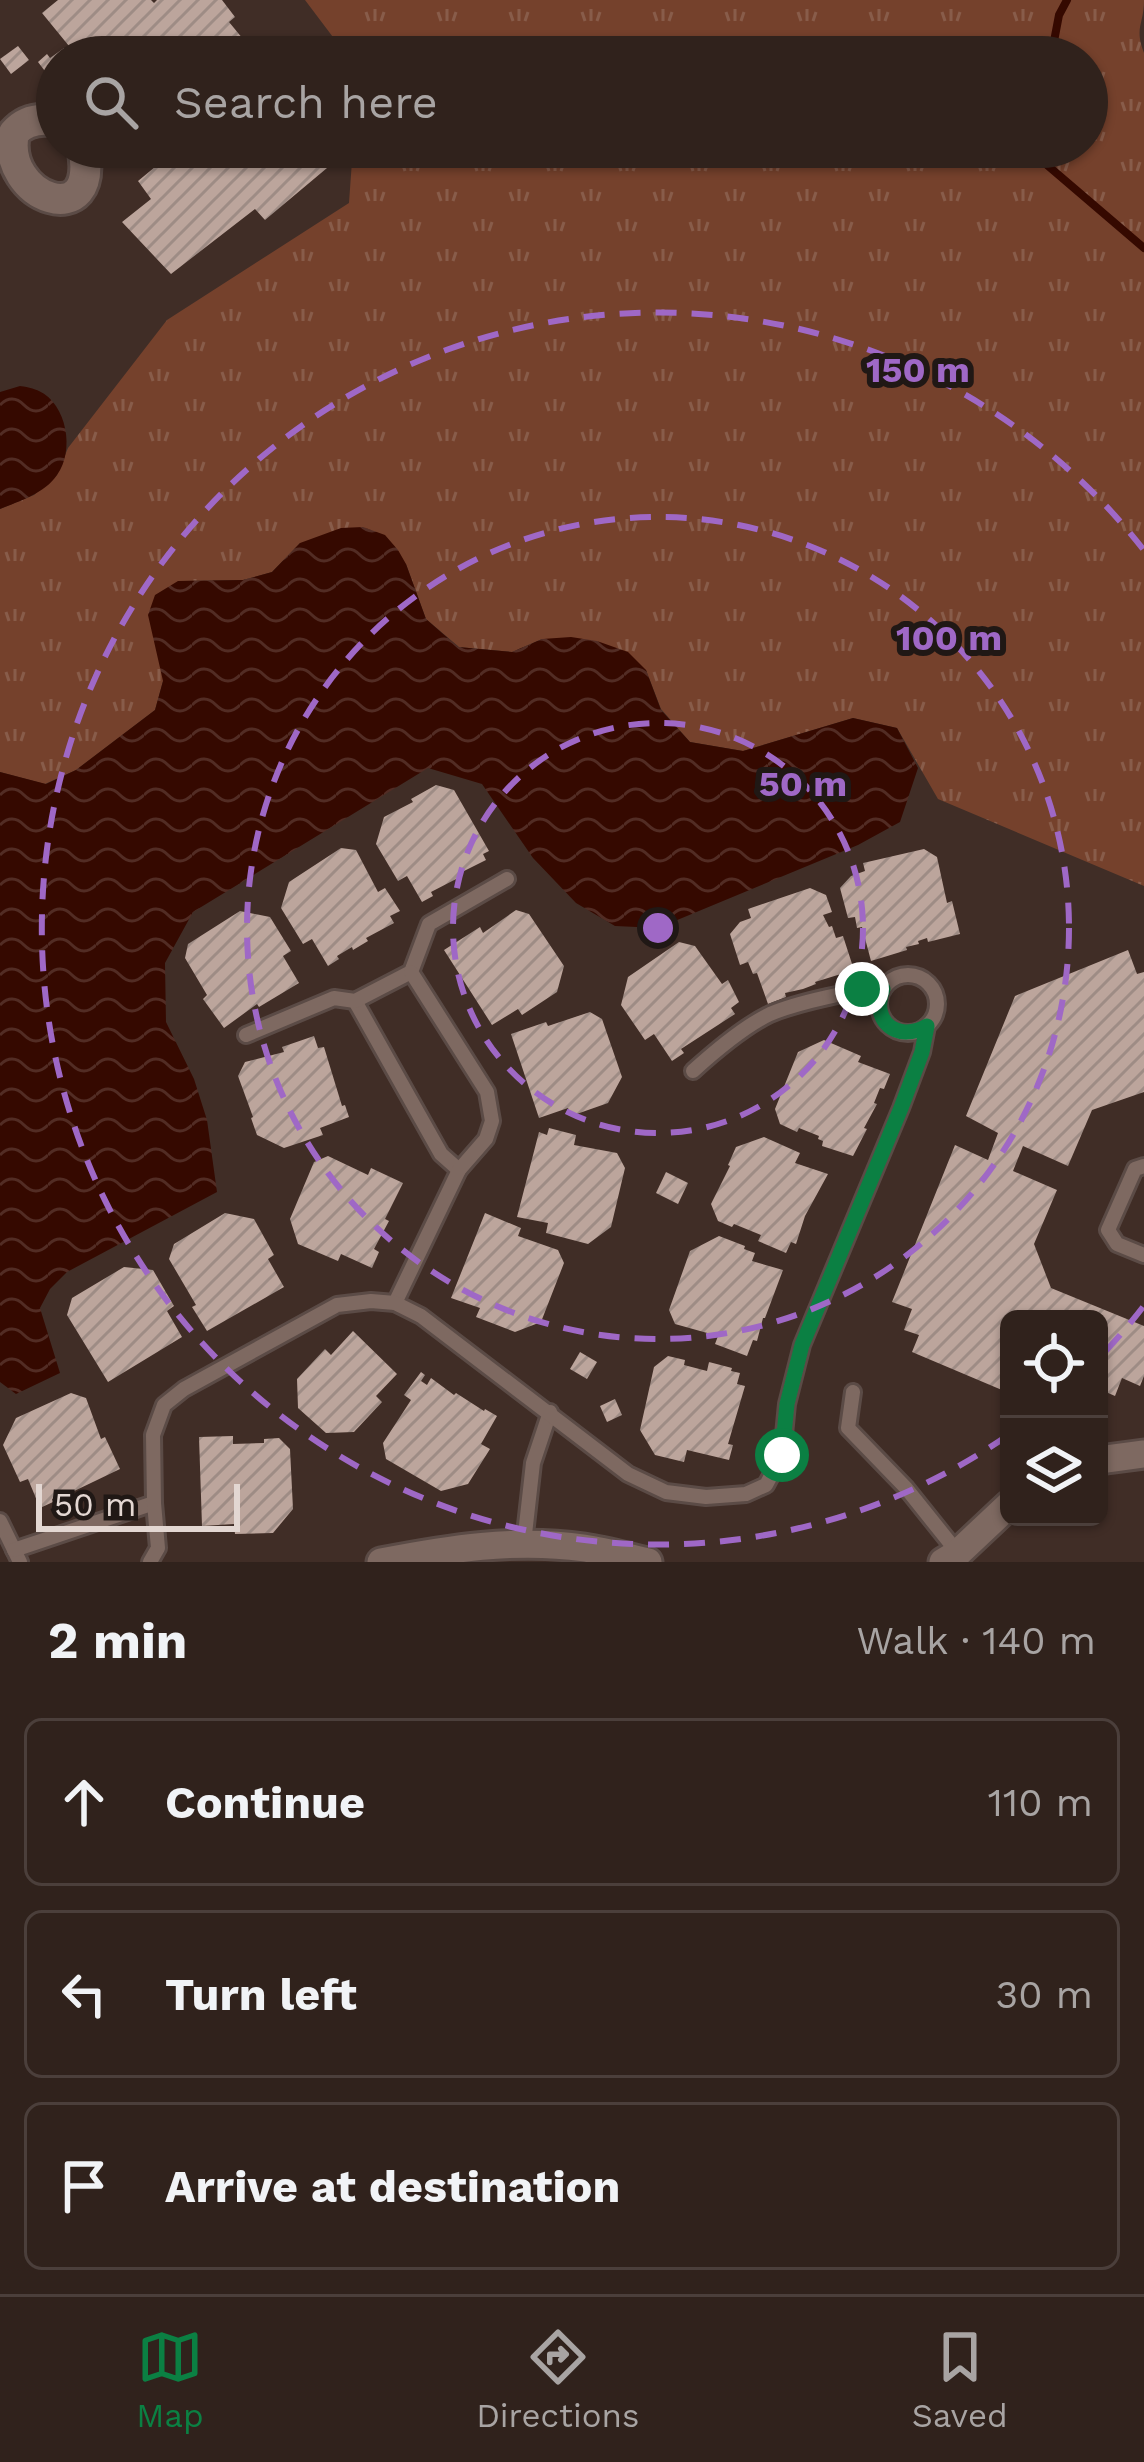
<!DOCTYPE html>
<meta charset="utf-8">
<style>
:root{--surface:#30221c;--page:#382a25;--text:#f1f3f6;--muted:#a8a4a3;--line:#4b3f3b;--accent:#0b8043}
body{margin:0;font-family:"Work Sans",sans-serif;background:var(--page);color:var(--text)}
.controls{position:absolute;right:36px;bottom:36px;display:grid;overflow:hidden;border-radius:18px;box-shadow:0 3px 9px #0004}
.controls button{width:108px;height:108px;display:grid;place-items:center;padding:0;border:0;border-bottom:3px solid var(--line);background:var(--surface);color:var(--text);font:60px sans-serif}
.scale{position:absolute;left:36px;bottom:30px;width:204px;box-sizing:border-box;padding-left:12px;border:6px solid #e3d7d2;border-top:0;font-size:33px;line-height:42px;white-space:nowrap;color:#e3d7d2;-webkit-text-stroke:9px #201815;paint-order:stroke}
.stop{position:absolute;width:36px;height:36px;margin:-27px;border:9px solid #0b8043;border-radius:50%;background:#fff}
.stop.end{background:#0b8043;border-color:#fff;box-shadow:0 3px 12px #0008}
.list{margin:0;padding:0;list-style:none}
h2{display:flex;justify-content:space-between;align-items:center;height:156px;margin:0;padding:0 48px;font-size:51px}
h2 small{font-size:39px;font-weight:400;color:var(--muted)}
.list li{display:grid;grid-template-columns:78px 1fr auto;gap:36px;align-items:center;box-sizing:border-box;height:168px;margin:0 24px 24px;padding:0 24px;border:3px solid var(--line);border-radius:18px}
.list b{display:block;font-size:45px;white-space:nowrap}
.list em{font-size:39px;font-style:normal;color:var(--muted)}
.icon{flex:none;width:66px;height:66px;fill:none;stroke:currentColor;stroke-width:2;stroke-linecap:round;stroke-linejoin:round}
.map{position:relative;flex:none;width:1144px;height:1562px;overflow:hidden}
.search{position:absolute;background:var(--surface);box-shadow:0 3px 9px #0004;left:36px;right:36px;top:36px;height:132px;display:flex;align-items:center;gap:30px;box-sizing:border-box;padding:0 42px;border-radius:66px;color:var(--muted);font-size:45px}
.sheet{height:732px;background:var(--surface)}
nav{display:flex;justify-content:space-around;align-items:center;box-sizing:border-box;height:168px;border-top:3px solid var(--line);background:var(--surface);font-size:33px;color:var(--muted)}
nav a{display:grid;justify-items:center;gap:6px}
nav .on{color:var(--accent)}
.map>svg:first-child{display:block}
.grass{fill:url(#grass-tufts)}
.water{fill:url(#water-waves)}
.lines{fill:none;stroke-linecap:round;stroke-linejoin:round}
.stream{stroke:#350900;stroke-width:8}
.building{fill:url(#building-hatch)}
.service-casing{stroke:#5b4b46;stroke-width:20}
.minor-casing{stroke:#5b4b46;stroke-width:33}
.tertiary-casing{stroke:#5b4b46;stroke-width:36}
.service{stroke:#7e6961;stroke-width:14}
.minor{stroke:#7e6961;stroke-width:27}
.tertiary{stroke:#7e6961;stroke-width:30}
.route{stroke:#0b8043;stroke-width:15}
.ring{fill:none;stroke:#9f68c6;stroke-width:6;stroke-dasharray:21 15}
.centre{fill:#9f68c6;stroke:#201815;stroke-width:6}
.ring-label{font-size:36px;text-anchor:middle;font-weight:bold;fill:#9f68c6;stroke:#201815;stroke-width:12;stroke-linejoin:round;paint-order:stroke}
</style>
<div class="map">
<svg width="1144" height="1562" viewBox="0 0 1144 1562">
<defs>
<pattern id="grass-tufts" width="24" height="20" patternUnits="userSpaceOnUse" patternTransform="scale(3)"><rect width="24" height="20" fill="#75412c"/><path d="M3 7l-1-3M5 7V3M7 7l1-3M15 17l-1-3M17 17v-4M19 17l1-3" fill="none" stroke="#885c4a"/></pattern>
<pattern id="water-waves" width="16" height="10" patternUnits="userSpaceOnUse" patternTransform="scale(3)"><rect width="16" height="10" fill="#350900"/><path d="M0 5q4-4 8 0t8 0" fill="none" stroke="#522c24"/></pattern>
<pattern id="building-hatch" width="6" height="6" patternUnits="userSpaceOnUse" patternTransform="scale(3)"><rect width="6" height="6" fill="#bca59c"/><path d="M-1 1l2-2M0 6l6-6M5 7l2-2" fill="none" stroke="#9e8c85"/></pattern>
</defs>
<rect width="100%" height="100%" fill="#402d26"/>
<!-- grass -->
<path class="grass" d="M305 0H1144C1144 25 1134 27 1144 53V886L938 799 897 728 853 718 743 751 690 742 661 709 646 670 542 639 512 652 459 647 426 619 406 564 300 543 272 572 243 580 178 581 163 681 155 710 76 770 45 784 0 772V509L34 495 57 475 68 448 167 320 349 203 353 147H1087V57H348Z"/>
<!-- water -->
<g class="water">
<path d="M20 386C23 386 36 389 39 391 67 404 75 451 57 475 45 493 20 501 0 509V392Z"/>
<path d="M363 527 385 535 398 550 406 564 426 619 458 647 512 652 542 639 571 637 597 641 628 652 646 670 661 710 690 742 743 751 853 718 897 728 918 768 900 822 858 845 658 928 615 926 576 903 533 858 482 784 428 768 193 912 165 963 166 1022 194 1079 207 1120 217 1192 67 1272 50 1289 40 1308 60 1373 16 1394 0 1382V772L46 784 76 770 155 710 163 681 148 615 155 595 178 581 243 580 272 572 300 543 341 528Z"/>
</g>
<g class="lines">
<!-- stream -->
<g class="stream">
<path d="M1051 57 1059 15 1067 0"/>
<path d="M1034 147 1033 153 1144 248"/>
</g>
</g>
<!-- building -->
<g class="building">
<path d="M58 0H151L154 3 157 0H222L235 17 229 22 248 45 233 57H78L42 13Z"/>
<path d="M18 46 29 60 11 74 0 59Z"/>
<path d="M64 48 71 57H57V87L38 62 47 54 50 58Z"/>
<path d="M149 147H334L338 152 324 164 327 168 265 220 255 209 171 274 122 222 151 199 138 181 161 162Z"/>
<path d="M436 785 454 790 489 851 483 854 486 860 458 874 460 877 431 892 433 896 422 902 407 876 398 881 376 844 384 817 413 802 411 799Z"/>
<path d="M341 848 356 850 378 892 385 888 400 911 390 916 394 923 366 938 368 941 353 950 352 947 337 956 339 959 328 966 312 939 303 944 281 908 289 882Z"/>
<path d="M924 849 937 857 947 903 952 901 960 934 928 942 927 938 918 941 919 944 906 947 907 950 871 961 862 927 857 928 855 917 848 918 840 888 851 876 865 871 863 863Z"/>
<path d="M810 888 826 895 832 912 823 915 829 927 832 926 836 938 843 936 854 970 815 982 816 984 803 989 785 993 786 997 768 1004 757 973 753 974 748 962 740 965 730 934 740 922 751 918 748 909Z"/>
<path d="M516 910 529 914 564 966 557 992 522 1015 518 1009 492 1025 444 950 480 927 483 933Z"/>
<path d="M240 911 270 917 291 951 283 956 299 983 259 1007 257 1004 224 1028 203 999 207 995 185 958 188 944Z"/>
<path d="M679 942 695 946 722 984 728 980 739 1002 731 1008 735 1014 681 1049 684 1053 672 1061 654 1034 645 1040 621 1005 628 977Z"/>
<path d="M1128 950 1137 974 1144 972V1092L1092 1110 1068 1166 1023 1146 1013 1171 1057 1190 1034 1244 1051 1288 1144 1326V1376L1140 1386 1122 1378 1115 1396 1099 1389V1319H1009V1393L912 1352 919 1335 904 1330 912 1309 892 1302 955 1145 988 1160 998 1133 966 1116 1015 996Z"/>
<path d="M590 1012 602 1019 622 1077 608 1103 571 1116 568 1108 539 1118 511 1034 546 1022 548 1026Z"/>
<path d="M314 1036 318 1048 324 1047 342 1106 345 1105 349 1117 320 1128 323 1135 284 1148 257 1135 251 1118 253 1117 238 1076 245 1062 284 1052 282 1047Z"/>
<path d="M824 1040 861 1056 858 1062 890 1074 884 1089 880 1088 874 1103 877 1104 864 1128 867 1129 853 1156 822 1146 823 1141 818 1139 819 1136 799 1128 797 1132 780 1124 775 1109 798 1052Z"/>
<path d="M549 1128 576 1135 574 1145 617 1153 625 1168 611 1227 588 1244 546 1233 548 1223 517 1217 539 1132 547 1135Z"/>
<path d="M764 1137 800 1153 795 1163 828 1174 805 1216 796 1244 791 1242 786 1253 758 1241 761 1235 734 1224 732 1227 718 1221 711 1204 730 1166 728 1165 736 1147Z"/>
<path d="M328 1156 368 1175 371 1168 403 1183 385 1219 389 1221 374 1249 379 1252 372 1268 341 1254 338 1261 298 1244 290 1219 314 1162Z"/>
<path d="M666 1172 688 1183 678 1204 656 1193Z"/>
<path d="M225 1213 254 1219 274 1255 268 1259 284 1287 207 1331 192 1307 196 1305 169 1259 174 1244Z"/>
<path d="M485 1213 521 1228 518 1236 558 1250 564 1263 541 1322 515 1332 476 1317 480 1308 451 1298Z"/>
<path d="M719 1236 745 1246 744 1249 755 1253 752 1261 783 1270 765 1318H763L757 1341 753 1340 747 1356 715 1344 718 1336 675 1324 669 1310 690 1251Z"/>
<path d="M124 1267 153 1270 174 1306 167 1311 182 1337 108 1382 67 1315 72 1298Z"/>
<path d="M353 1331 397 1374 376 1396 382 1402 354 1432 326 1433 298 1408 297 1379 325 1349 331 1355Z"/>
<path d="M580 1352 597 1362 587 1379 570 1369Z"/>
<path d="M668 1356 685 1360 684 1365 707 1371 709 1362 732 1368 731 1371 740 1373 737 1384 745 1386 728 1444 733 1445 729 1460 687 1450 684 1462 655 1455 640 1430 654 1367Z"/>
<path d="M421 1372 425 1375 421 1381 427 1385 431 1378 454 1395 456 1393 484 1411 485 1409 497 1416 481 1444 490 1449 468 1484 441 1491 386 1459 383 1443 411 1400 404 1395Z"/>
<path d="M71 1393 86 1398 101 1439 105 1437 120 1469 68 1494V1492L52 1499 53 1502 40 1508 28 1479 20 1482 3 1445 16 1418Z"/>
<path d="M615 1399 622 1415 607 1422 600 1406Z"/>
<path d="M233 1436V1444L264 1443V1439L279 1438 290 1449 293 1509 273 1533 235 1534 234 1524 202 1526 199 1437Z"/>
</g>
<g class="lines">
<!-- service casing -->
<g class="service-casing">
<g id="service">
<circle cx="908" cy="1004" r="29"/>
<path d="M355 1001 441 1154 459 1170"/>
<path d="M246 1035 334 998 355 1001 411 972 429 924 507 879"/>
<path d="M693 1071C714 1052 745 1026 770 1014 796 1003 856 989 883 989"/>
<path d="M1144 1166 1135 1169 1108 1230 1117 1244 1144 1255"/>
<path d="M395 1303 459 1170 486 1139 492 1121 487 1092 411 972"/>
<path d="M853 1392 848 1428 906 1488 958 1553"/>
<path d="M0 1521 20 1562"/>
<path d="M524 1543 533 1463 550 1412"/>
<path d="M14 1550 154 1503"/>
<path d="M150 1562 158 1548 154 1503 153 1435 164 1405 184 1389 337 1305 371 1301 395 1303 421 1316 628 1474 666 1492 706 1497 746 1494 766 1485 782 1455 787 1404 802 1345 901 1108 922 1052 927 1026"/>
</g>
</g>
<!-- minor casing -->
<g class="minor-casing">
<g id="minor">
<path d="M1099 1460 1144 1454"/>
<path d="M381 1562C448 1549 515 1538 584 1548 605 1551 626 1557 648 1562"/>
<path d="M943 1562 958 1553 1009 1505"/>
</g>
</g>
<!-- tertiary casing -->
<g class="tertiary-casing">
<path id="tertiary" d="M57 121C41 118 25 120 14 133 0 198 102 235 83 147"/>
</g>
<!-- service -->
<use href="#service" class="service"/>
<!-- minor -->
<use href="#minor" class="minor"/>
<!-- tertiary -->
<use href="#tertiary" class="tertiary"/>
</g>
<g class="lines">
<!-- route -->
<path class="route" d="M782 1455 787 1404 802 1345 901 1108 922 1052 927 1026C897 1043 870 1021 883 989H862"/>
</g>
<!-- distance rings -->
<g class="ring">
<circle cx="658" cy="928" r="205"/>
<circle cx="658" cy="928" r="411"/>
<path d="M1143 1307A616 616 0 0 1 1101 1356M1007 1436A616 616 0 1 1 1143 549"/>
</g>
<circle cx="658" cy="928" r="18" class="centre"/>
<g class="ring-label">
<text x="918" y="382">150 m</text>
<text x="949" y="650">100 m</text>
<text x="803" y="796">50 m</text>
</g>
</svg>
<div class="controls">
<button><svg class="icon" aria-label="locate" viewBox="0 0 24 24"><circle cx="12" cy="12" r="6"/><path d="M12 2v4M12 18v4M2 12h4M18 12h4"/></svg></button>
<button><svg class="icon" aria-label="layers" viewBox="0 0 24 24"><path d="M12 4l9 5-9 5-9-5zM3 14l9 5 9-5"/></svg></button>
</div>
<div class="scale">50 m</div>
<div class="stop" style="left:782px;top:1455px"></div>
<div class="stop end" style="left:862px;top:989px"></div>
<div class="search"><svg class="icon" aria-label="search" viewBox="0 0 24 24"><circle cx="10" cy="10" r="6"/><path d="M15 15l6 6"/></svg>Search here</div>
</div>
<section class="sheet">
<h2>2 min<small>Walk · 140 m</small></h2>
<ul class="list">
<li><svg class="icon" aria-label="ahead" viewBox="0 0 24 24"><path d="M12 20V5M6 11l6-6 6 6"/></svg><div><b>Continue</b></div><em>110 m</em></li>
<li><svg class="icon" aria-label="left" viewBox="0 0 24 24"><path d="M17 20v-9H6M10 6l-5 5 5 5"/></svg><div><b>Turn left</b></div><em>30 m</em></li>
<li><svg class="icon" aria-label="arrive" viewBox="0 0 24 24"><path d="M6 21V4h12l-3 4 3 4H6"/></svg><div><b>Arrive at destination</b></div></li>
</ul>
</section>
<nav>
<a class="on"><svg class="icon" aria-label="map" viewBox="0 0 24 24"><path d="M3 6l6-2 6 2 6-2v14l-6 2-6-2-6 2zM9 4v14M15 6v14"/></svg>Map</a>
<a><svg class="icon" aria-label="directions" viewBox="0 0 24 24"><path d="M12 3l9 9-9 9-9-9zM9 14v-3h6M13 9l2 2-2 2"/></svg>Directions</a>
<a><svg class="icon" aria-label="saved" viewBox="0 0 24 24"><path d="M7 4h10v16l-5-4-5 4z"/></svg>Saved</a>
</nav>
